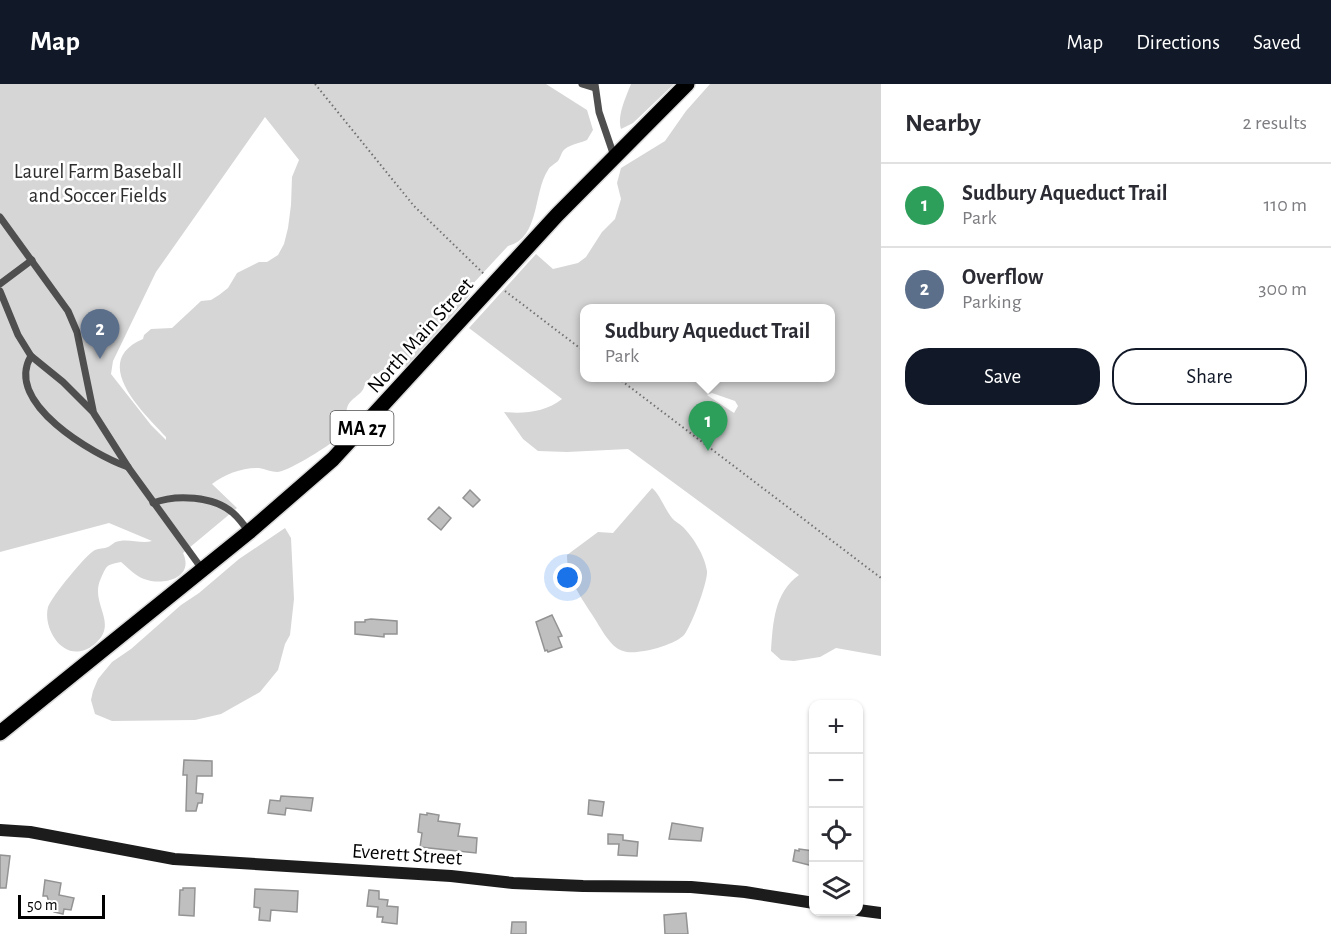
<!DOCTYPE html>
<meta charset="utf-8">
<style>
:root{--surface:#fff;--page:#f7f7f7;--text:#2b2b33;--muted:#7c7c81;--line:#e1e1e2;--accent:#111827}
body{margin:0;font-family:"Alegreya Sans",sans-serif;background:var(--page);color:var(--text)}
.controls{position:absolute;right:18px;bottom:18px;display:grid;overflow:hidden;border-radius:12px;box-shadow:0 2px 4px #0004}
.controls button{width:54px;height:54px;display:grid;place-items:center;padding:0;border:0;border-bottom:2px solid var(--line);background:var(--surface);color:var(--text);font:30px sans-serif}
.scale{position:absolute;left:18px;bottom:15px;width:87px;box-sizing:border-box;padding-left:6px;border:3px solid #000;border-top:0;font-size:16px;line-height:21px;white-space:nowrap;color:#000;-webkit-text-stroke:4px #fff;paint-order:stroke}
.you{position:absolute;left:568px;top:494px;width:21px;height:21px;margin:-15px;border:4px solid #fff;border-radius:50%;background:#1a73e8;box-shadow:0 0 0 9px #1a73e833}
.badge{display:grid;place-items:center;width:39px;height:39px;border-radius:50%;background:var(--accent);color:#fff;font-size:20px;font-weight:700}
.pin{position:absolute;translate:-50% -50px;filter:drop-shadow(0 2px 3px #0008)}
.pin::after{content:'';position:absolute;top:32px;width:21px;height:18px;background:inherit;clip-path:polygon(0 0,100% 0,50% 100%)}
.popup{position:absolute;left:580px;top:220px;width:255px;height:78px;box-sizing:border-box;display:grid;place-content:center;border-radius:12px;background:var(--surface);filter:drop-shadow(0 2px 4px #0005);font-size:20px;white-space:nowrap;color:var(--muted)}
.popup b{font-size:22px;color:var(--text)}
.popup::after{content:'';position:absolute;left:50%;top:100%;margin-left:-12px;border:12px solid transparent;border-top-color:var(--surface)}
.list{margin:0;padding:0;list-style:none}
h2{display:flex;justify-content:space-between;align-items:center;height:78px;margin:0;padding:0 24px;font-size:26px}
h2 small{font-size:20px;font-weight:400;color:var(--muted)}
.list li{display:grid;grid-template-columns:39px 1fr auto;gap:18px;align-items:center;box-sizing:border-box;height:84px;padding:0 24px;border-top:2px solid var(--line)}
.list b{display:block;font-size:22px;white-space:nowrap}
.list p{margin:0;font-size:20px;white-space:nowrap;color:var(--muted)}
.list em{font-size:20px;font-style:normal;color:var(--muted)}
.actions{display:flex;gap:12px;padding:18px 24px}
.actions a{flex:1;padding:14px 0;border:2px solid var(--accent);border-radius:24px;text-align:center;font-size:21px;color:var(--accent)}
.actions .main{background:var(--accent);color:#fff}
.icon{flex:none;width:33px;height:33px;fill:none;stroke:currentColor;stroke-width:2;stroke-linecap:round;stroke-linejoin:round}
.map{position:relative;flex:none;width:881px;height:850px;overflow:hidden}
header{display:flex;align-items:center;gap:36px;box-sizing:border-box;height:84px;padding:0 30px;background:var(--accent);color:#fff}
header strong{font-size:28px}
nav{display:flex;gap:33px;margin-inline-start:auto;font-size:21px}
main{display:flex}
aside{flex:1;background:var(--surface)}
.map>svg:first-child{display:block}
.green{fill:#d6d6d6;fill-rule:evenodd}
.building{fill:#bfbfbf;stroke:#939393;stroke-width:1.5}
.lines{fill:none;stroke-linecap:round;stroke-linejoin:round}
.primary-casing{stroke:#dbdbdb;stroke-width:18}
.path{stroke:#717171;stroke-width:2;stroke-dasharray:1.5 3;stroke-linecap:butt}
.lane{stroke:#4f4f4f;stroke-width:7}
.secondary{stroke:#1c1c1c;stroke-width:12}
.primary{stroke:#000;stroke-width:15}
.labels{text-anchor:middle;stroke-width:5;stroke-linejoin:round;paint-order:stroke}
.shield{fill:#fff;stroke:#4c4c4c;stroke-width:1.5}
.shield-label{font-size:20px;font-weight:bold;fill:#000}
.park-label{font-size:21px;fill:#2d2d2d;stroke:#fff}
.street-label{font-size:21px;fill:#000;stroke:#fff}
</style>
<header>
<strong>Map</strong>
<nav><a>Map</a><a>Directions</a><a>Saved</a></nav>
</header>
<main>
<div class="map">
<svg width="881" height="850" viewBox="0 0 881 850">
<rect width="100%" height="100%" fill="#fff"/>
<!-- green -->
<g class="green">
<path d="M0 0H546L587 26 593 46 587 56C581 59 571 60 565 65 561 68 561 73 558 77 555 80 550 82 548 86 533 109 540 154 508 162L469 204 471 206 469 212 408 282C393 285 376 285 366 299 364 301 364 305 362 307 357 313 349 316 347 324 344 337 346 348 334 357 325 364 287 388 277 388 272 388 265 385 259 384 244 383 224 390 212 400L237 424 183 469C195 495 162 502 144 495 136 492 128 484 121 478 106 481 107 481 101 494 89 519 118 537 97 558 93 562 87 566 81 567 59 572 43 542 48 523 51 514 86 470 95 466 99 464 104 465 108 463 112 461 115 457 120 457 130 455 142 460 152 457L109 439 0 468ZM265 33 299 76 292 93 291 121 288 144 284 160 278 171 267 178H259L237 189 228 204 219 211 211 216 201 217 172 244 151 245 144 251 143 255C89 278 143 328 166 353V356L151 341 111 290 113 277 156 188Z"/>
<path d="M631 0H674L633 39 621 45C617 31 626 13 631 0Z"/>
<path d="M710 0H881V572L836 564 820 573 794 577 781 576 771 567C773 539 774 509 799 491L628 365 567 368 538 367 523 355 504 328C524 330 546 328 562 315L469 244 536 170 553 185 578 179 586 173 602 148 615 135 621 115 617 99 621 84 665 57 686 27ZM585 224H831V294H585ZM712 309 735 317 738 322 734 329 707 311Z"/>
<path d="M652 404C661 412 664 424 672 434 675 438 679 439 683 443 693 453 705 472 707 487 708 498 691 543 684 551 675 561 636 572 623 567 609 563 599 540 591 529 579 510 567 494 567 471L598 448 613 449Z"/>
<path d="M285 444 291 454 294 515 290 551 285 560 278 586 260 608 221 630 195 636 112 637 95 630 91 616 93 607 98 595 112 578 131 565 181 521 199 509 239 475Z"/>
</g>
<!-- building -->
<g class="building">
<path d="M470 406 480 416 473 423 463 414Z"/>
<path d="M439 423 451 434 441 446 428 435Z"/>
<path d="M552 531 562 552 558 553 562 563 548 568 547 566 545 567 536 538Z"/>
<path d="M371 535 397 537V550H384V553L355 550V538H365V536Z"/>
<path d="M184 676 212 677V692H197L196 709 203 710 202 719H198L196 727H186L187 691H183Z"/>
<path d="M281 712 313 714 311 727 286 724 285 731 268 729 270 716 280 717Z"/>
<path d="M589 716 604 718 602 732 588 730Z"/>
<path d="M427 729 439 731 438 737 460 740 458 752 477 754 476 769 420 763 422 749 418 748 420 730 427 731Z"/>
<path d="M672 739 703 744 701 757 669 755Z"/>
<path d="M608 750 623 751V756L638 758 637 772 618 771 619 760H608Z"/>
<path d="M799 765 813 767V782L793 777 795 766 799 767Z"/>
<path d="M0 771 10 772 6 804H0Z"/>
<path d="M45 796 61 799 59 811 74 814 71 826 64 825 63 830 54 828 55 819 49 818 47 812H43Z"/>
<path d="M183 804H195L194 832 179 831 180 806H183Z"/>
<path d="M255 805 298 807 297 828 271 826 270 837 259 836 260 824 254 823Z"/>
<path d="M369 806 379 807V815L388 816 387 822 398 823 397 840 382 838 383 833H377L378 823 367 822Z"/>
<path d="M686 829 688 850H665L664 831Z"/>
<path d="M512 838H526V850H511Z"/>
</g>
<g class="lines">
<!-- primary casing -->
<g class="primary-casing">
<path id="primary" d="M0 649 249 448 333 375 557 131 687 0"/>
</g>
<!-- path -->
<g class="path">
<path d="M315 0 414 122 484 190"/>
<path d="M505 207 585 268"/>
<path d="M618 294 881 494"/>
</g>
<!-- lane -->
<g class="lane">
<path d="M582 0 595 4"/>
<path d="M595 0 599 28 614 72"/>
<path d="M0 133 68 227 77 248 93 326"/>
<path d="M0 200 32 176"/>
<path d="M0 207 18 251 31 272 63 298 93 328 128 383 202 485"/>
<path d="M31 272C3 319 94 371 128 383"/>
<path d="M153 419C176 410 214 412 233 429 239 434 244 441 249 448"/>
</g>
<!-- secondary -->
<g class="secondary">
<path d="M0 746 30 748 174 775 451 792 513 799 583 802 691 803 745 808 814 819"/>
<path d="M858 826 881 829"/>
</g>
<!-- primary -->
<use href="#primary" class="primary"/>
</g>
<g class="labels">
<!-- shield labels -->
<rect class="shield" x="330.5" y="327" width="63" height="34" rx="4.5"/>
<g class="shield-label">
<text x="362" y="351">MA 27</text>
</g>
<!-- park labels -->
<g class="park-label">
<text x="98" y="94">Laurel Farm Baseball<tspan x="98" dy="24">and Soccer Fields</tspan></text>
</g>
<!-- street labels -->
<g class="street-label">
<text transform="translate(420 251) rotate(-48)" y="7">North Main Street</text>
<text transform="translate(407 770) rotate(4)" y="7">Everett Street</text>
</g>
</g>
</svg>
<div class="controls">
<button>+</button>
<button>−</button>
<button><svg class="icon" aria-label="locate" viewBox="0 0 24 24"><circle cx="12" cy="12" r="6"/><path d="M12 2v4M12 18v4M2 12h4M18 12h4"/></svg></button>
<button><svg class="icon" aria-label="layers" viewBox="0 0 24 24"><path d="M12 4l9 5-9 5-9-5zM3 14l9 5 9-5"/></svg></button>
</div>
<div class="scale">50 m</div>
<div class="you"></div>
<div class="pin badge" style="left:708px;top:367px;background:#2e9e5b">1</div>
<div class="popup"><b>Sudbury Aqueduct Trail</b>Park</div>
<div class="pin badge" style="left:100px;top:275px;background:#5c6f8a">2</div>
</div>
<aside>
<h2>Nearby<small>2 results</small></h2>
<ul class="list">
<li><span class="badge" style="background:#2e9e5b">1</span><div><b>Sudbury Aqueduct Trail</b><p>Park</p></div><em>110 m</em></li>
<li><span class="badge" style="background:#5c6f8a">2</span><div><b>Overflow</b><p>Parking</p></div><em>300 m</em></li>
</ul>
<div class="actions"><a class="main">Save</a><a>Share</a></div>
</aside>
</main>
